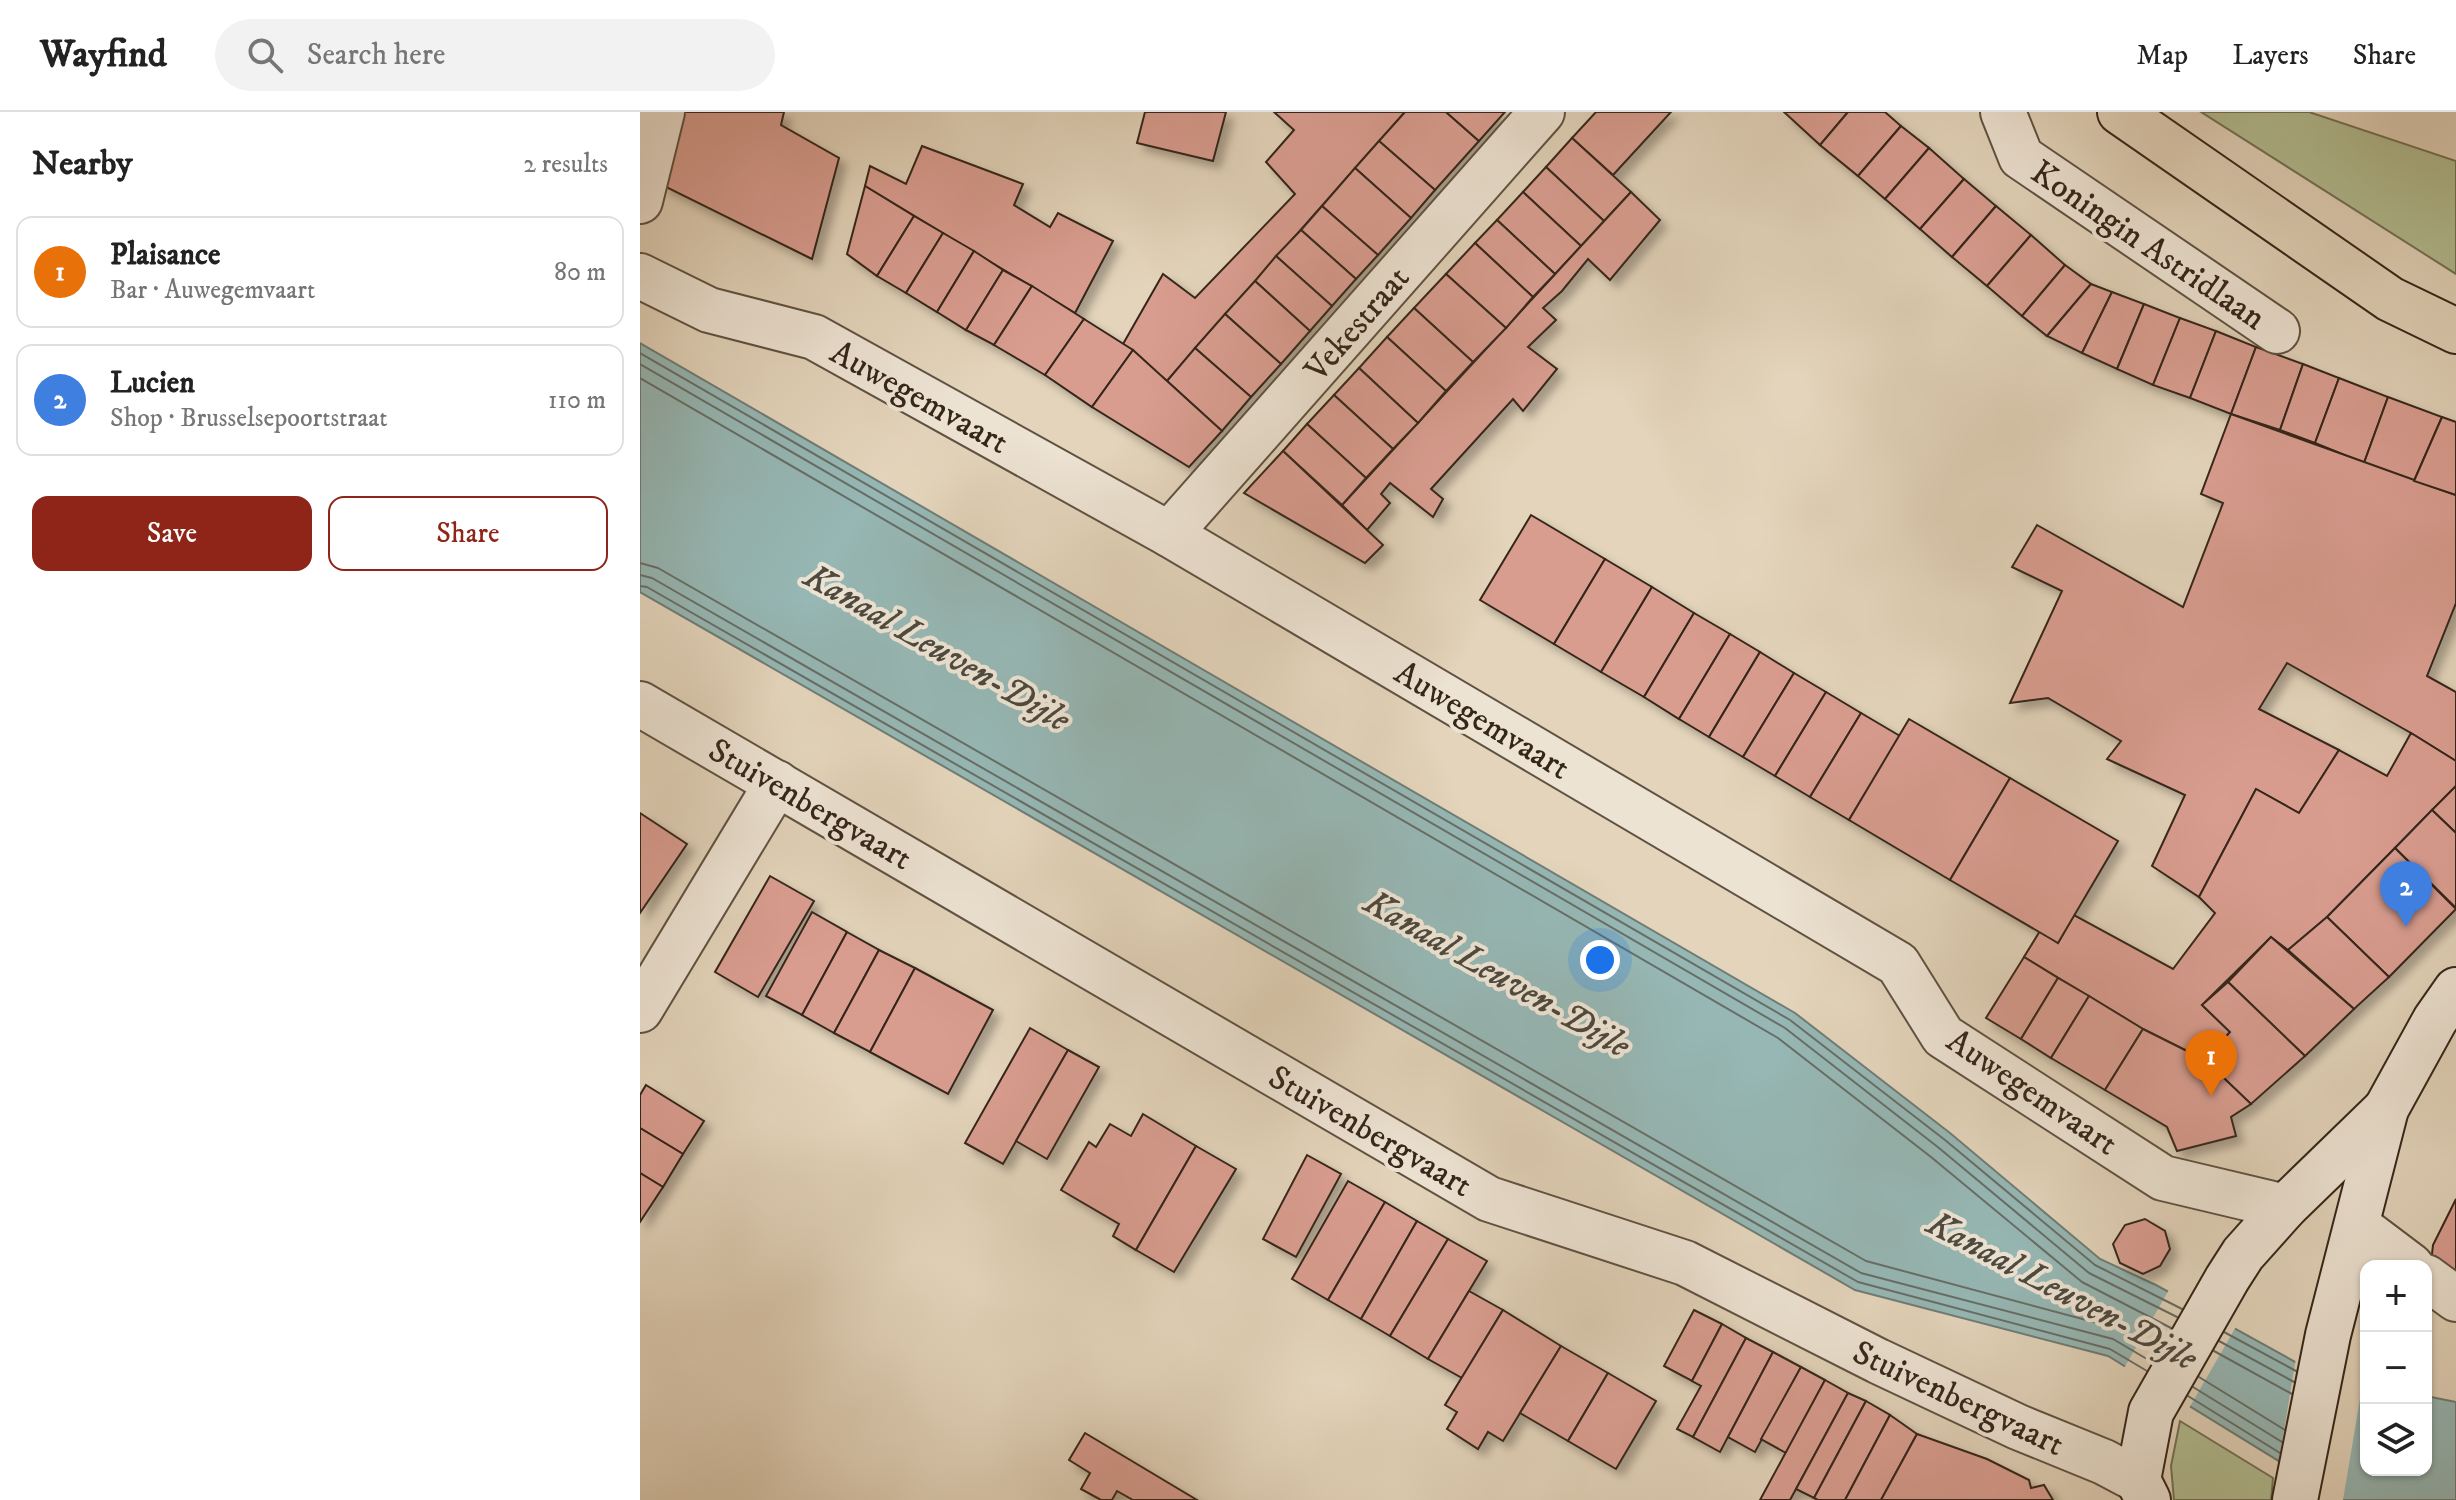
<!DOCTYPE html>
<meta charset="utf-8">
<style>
:root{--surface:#fff;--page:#f2f2f2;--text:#222;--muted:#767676;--line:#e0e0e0;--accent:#8f2418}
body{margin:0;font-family:"IM FELL DW Pica",serif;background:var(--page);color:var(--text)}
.controls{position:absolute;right:24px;bottom:24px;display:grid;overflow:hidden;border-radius:16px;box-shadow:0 2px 6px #0004}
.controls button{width:72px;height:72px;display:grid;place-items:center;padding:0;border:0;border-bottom:2px solid var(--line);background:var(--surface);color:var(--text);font:40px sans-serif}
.you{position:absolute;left:960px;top:848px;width:28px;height:28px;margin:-20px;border:6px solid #fff;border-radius:50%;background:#1a73e8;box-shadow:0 0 0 12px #1a73e833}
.badge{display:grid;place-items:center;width:52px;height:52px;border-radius:50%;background:var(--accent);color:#fff;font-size:26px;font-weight:700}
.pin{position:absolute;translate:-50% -66px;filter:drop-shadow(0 2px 4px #0008)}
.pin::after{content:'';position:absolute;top:42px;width:28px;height:24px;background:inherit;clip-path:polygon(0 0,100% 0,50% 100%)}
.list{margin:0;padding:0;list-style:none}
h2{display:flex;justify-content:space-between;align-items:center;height:104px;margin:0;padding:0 32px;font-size:34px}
h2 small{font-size:26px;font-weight:400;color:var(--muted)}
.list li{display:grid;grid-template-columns:52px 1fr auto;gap:24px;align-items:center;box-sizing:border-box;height:112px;margin:0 16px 16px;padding:0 16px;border:2px solid var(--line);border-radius:16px}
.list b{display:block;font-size:30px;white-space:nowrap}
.list p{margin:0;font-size:26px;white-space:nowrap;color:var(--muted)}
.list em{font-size:26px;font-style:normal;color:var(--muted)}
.actions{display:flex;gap:16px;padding:24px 32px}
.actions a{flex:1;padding:18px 0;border:2px solid var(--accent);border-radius:16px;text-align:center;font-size:28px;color:var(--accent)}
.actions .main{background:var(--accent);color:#fff}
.icon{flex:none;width:44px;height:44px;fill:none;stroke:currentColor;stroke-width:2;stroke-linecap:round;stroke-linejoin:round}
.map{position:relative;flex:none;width:1816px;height:1388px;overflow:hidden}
header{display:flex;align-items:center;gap:48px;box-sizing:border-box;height:112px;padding:0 40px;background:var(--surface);border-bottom:2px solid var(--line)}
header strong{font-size:38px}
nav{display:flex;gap:44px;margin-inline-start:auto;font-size:28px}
.search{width:560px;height:72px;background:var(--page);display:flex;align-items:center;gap:20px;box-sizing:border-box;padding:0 28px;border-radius:44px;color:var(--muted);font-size:30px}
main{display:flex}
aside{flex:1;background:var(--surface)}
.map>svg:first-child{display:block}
.green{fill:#b2bd92;stroke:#747256;stroke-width:2}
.water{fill:#96b7b4;stroke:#6f7d76;stroke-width:2}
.pier{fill:#e3d4bb}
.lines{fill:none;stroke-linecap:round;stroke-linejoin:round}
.shore{stroke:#666e67;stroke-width:2}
.building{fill:#d99d90;stroke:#35261a;stroke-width:2;filter:url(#shadow)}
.street-casing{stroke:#605242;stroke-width:48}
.secondary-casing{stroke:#35261a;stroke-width:48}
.primary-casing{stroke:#35261a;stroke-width:48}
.street{stroke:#ede3d3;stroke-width:44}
.secondary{stroke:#ede3d3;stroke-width:44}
.primary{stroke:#e3d4bb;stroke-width:44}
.labels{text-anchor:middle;stroke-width:8;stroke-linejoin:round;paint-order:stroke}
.street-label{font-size:34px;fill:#35261a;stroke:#ede3d3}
.water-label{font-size:36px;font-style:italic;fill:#4d4a40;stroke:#ede3d3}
</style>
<header>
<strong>Wayfind</strong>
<div class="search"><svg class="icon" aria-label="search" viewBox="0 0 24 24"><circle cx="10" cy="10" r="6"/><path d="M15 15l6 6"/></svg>Search here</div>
<nav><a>Map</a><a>Layers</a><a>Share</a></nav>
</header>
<main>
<aside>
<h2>Nearby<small>2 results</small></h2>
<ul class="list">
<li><span class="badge" style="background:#e8710a">1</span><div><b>Plaisance</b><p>Bar · Auwegemvaart</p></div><em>80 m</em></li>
<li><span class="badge" style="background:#3f7fe0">2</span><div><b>Lucien</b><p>Shop · Brusselsepoortstraat</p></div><em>110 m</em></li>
</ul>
<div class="actions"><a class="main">Save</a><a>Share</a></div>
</aside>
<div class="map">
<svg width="1816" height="1388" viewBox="0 0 1816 1388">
<defs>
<filter id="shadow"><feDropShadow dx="7" dy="7" stdDeviation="4" flood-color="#0004"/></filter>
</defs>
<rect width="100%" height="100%" fill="#e3d4bb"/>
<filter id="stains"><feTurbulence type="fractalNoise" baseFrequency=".0025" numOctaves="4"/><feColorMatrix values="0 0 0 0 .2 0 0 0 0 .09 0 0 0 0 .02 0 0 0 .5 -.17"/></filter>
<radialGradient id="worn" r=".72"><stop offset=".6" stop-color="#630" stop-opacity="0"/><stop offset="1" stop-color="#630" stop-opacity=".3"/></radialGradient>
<!-- green -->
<g class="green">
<path d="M1561 0H1669L1816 49V162Z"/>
<path d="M1540 1309 1633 1366 1631 1388H1534L1531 1354Z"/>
</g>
<!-- water -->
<path class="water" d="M0 231 1155 901 1310 1021 1460 1147 1516 1173 1726 1289V1358H1786V1284L1816 1290V1388H1702L1468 1244 1215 1178 0 480Z"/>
<!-- pier -->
<g class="pier">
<path d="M1530 1176 1597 1213 1548 1298 1483 1258Z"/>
<path d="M1656 1246 1721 1281 1703 1388H1694L1638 1354Z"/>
</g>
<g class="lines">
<!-- shore -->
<g class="shore">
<path d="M0 241 1150 908 1305 1028 1455 1153 1542 1197"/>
<path d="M0 252 1145 916 1299 1036 1449 1161 1537 1205"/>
<path d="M0 266 1138 926 1291 1045 1442 1170 1531 1216"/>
<path d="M0 451 18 456 1226 1149 1476 1216 1518 1240"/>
<path d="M0 463 12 466 1221 1161 1473 1227 1512 1250"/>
<path d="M0 474 7 475 1218 1170 1470 1237 1507 1259"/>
<path d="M1584 1220 1656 1259"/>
<path d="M1579 1229 1654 1270"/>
<path d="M1574 1239 1652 1282"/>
<path d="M1559 1265 1645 1318"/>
<path d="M1553 1275 1642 1330"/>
<path d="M1548 1284 1640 1341"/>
</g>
</g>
<!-- building -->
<g class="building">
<path d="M40 0H144L141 13 199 46 172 147 22 73Z"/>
<path d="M505 0H586L573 49 497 31Z"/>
<path d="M634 0H765L527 269 483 232 523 162 555 186 655 82 626 50 654 18Z"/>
<path d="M765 0H806L839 29 795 78 739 29Z"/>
<path d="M806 0H865L839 29Z"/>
<path d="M956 0H1031L973 63 932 26Z"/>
<path d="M1144 0H1208L1180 33Z"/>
<path d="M1208 0H1245L1261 14 1218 64 1180 33Z"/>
<path d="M1261 14 1289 36 1245 87 1218 64Z"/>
<path d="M932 26 991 80 964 109 906 55Z"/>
<path d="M739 29 795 78 771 106 715 56Z"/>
<path d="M282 34 383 72 374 93 410 115 418 101 473 129 435 201 225 74 230 54 266 72Z"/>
<path d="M1289 36 1324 67 1280 117 1245 87Z"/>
<path d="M906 55 964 109 941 134 883 80Z"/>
<path d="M715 56 771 106 738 143 682 94Z"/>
<path d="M1324 67 1356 94 1312 145 1280 117Z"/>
<path d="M225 74 274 104 237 164 207 142Z"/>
<path d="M883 80 941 134 915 162 857 108Z"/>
<path d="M991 80 1020 108 970 168 948 147 922 179 903 196 916 208 888 235 917 257 883 299 873 287 791 377 803 387 793 405 750 371 741 382 750 391 727 418 702 393Z"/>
<path d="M682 94 738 143 716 167 661 118Z"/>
<path d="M1356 94 1391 123 1347 174 1312 145Z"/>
<path d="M274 104 303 121 266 181 237 164Z"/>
<path d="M857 108 915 162 893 185 835 131Z"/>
<path d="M661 118 716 167 692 194 636 144Z"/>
<path d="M303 121 334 139 297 200 266 181Z"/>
<path d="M1391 123 1425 153 1382 204 1347 174Z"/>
<path d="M835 131 893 185 866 216 806 162Z"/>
<path d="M334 139 363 158 326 218 297 200Z"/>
<path d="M636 144 692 194 670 219 615 169Z"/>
<path d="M1425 153 1451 172 1407 224 1382 204Z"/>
<path d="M363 158 392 174 354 233 326 218Z"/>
<path d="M806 162 866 216 833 250 774 196Z"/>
<path d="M615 169 670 219 641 252 585 202Z"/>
<path d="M1451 172 1472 180 1442 241 1407 224Z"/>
<path d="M392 174 444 207 405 263 354 233Z"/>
<path d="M1472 180 1504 192 1477 257 1442 241Z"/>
<path d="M1504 192 1540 206 1513 273 1477 257Z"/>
<path d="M774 196 833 250 806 279 747 225Z"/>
<path d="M585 202 641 252 611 285 555 236Z"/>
<path d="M1540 206 1576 219 1550 286 1513 273Z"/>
<path d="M444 207 493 238 452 295 405 263Z"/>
<path d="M1576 219 1616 235 1591 302 1550 286Z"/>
<path d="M747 225 806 279 778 311 719 256Z"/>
<path d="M1616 235 1663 252 1640 318 1591 302Z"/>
<path d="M555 236 611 285 582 319 527 269Z"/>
<path d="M493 238 582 319 549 355 452 295Z"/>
<path d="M1663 252 1699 266 1675 331 1640 318Z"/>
<path d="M719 256 778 311 753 337 694 283Z"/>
<path d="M1699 266 1748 285 1724 351 1675 331Z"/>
<path d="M694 283 753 337 726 366 667 312Z"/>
<path d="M1748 285 1802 305 1774 369 1724 351Z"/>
<path d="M1591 302 1816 383V491L1787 564 1816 580V649L1771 621 1647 551 1619 597 1699 638 1659 701 1616 677 1559 785 1512 754 1545 683 1467 647 1481 629 1408 586 1370 591 1422 479 1372 455 1397 413 1543 495 1583 391 1561 382Z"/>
<path d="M1802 305 1816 310V383L1774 369Z"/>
<path d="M667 312 726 366 702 393 643 339Z"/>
<path d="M643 339 743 433 725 451 604 381Z"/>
<path d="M891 403 965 447 914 532 840 488Z"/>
<path d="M965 447 1012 475 961 560 914 532Z"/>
<path d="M1012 475 1054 501 1004 585 961 560Z"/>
<path d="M1054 501 1090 522 1039 607 1004 585Z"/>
<path d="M1090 522 1120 540 1069 625 1039 607Z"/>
<path d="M1120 540 1154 561 1103 645 1069 625Z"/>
<path d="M1154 561 1186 580 1135 664 1103 645Z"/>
<path d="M1186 580 1221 601 1170 685 1135 664Z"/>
<path d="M1221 601 1260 624 1209 708 1170 685Z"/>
<path d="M1269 607 1370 666 1310 768 1209 708Z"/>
<path d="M1771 621 1816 649V674L1687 805 1648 838 1631 825 1562 893 1590 920 1565 948 1503 917 1384 845 1400 819 1418 831 1434 803 1533 857 1575 801 1559 785 1616 677 1659 701 1699 638 1747 664Z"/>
<path d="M1370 666 1478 729 1418 831 1310 768Z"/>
<path d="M1816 674V721L1792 698Z"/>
<path d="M1792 698 1816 721V796L1755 736Z"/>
<path d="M0 701 47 732 0 801Z"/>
<path d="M1755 736 1816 797 1749 865 1687 805Z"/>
<path d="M130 764 174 789 118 885 75 860Z"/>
<path d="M172 800 207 820 162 903 126 884Z"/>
<path d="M1687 805 1749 865 1714 897 1648 838Z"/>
<path d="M207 820 239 838 194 921 162 903Z"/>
<path d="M1631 825 1714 897 1665 944 1588 870Z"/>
<path d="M239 838 275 856 230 940 194 921Z"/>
<path d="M1384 845 1418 866 1381 927 1346 906Z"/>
<path d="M275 856 353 898 308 982 230 940Z"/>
<path d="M1418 866 1449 884 1411 946 1381 927Z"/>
<path d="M1588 870 1665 944 1611 992 1565 948 1590 920 1562 893Z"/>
<path d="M1449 884 1503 917 1465 978 1411 946Z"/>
<path d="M390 916 428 938 363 1052 325 1031Z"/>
<path d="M1503 917 1565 948 1611 992 1591 1005 1596 1024 1537 1039 1527 1015 1465 978Z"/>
<path d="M428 938 459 955 407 1047 376 1029Z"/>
<path d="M6 973 64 1009 43 1042 0 1016V983Z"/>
<path d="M503 1002 556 1034 496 1138 473 1124 479 1112 421 1078 449 1030 456 1035 470 1012 491 1024Z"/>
<path d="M0 1016 43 1042 23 1075 0 1061Z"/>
<path d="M556 1034 596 1057 534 1160 496 1138Z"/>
<path d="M667 1043 701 1062 656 1145 623 1127Z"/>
<path d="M0 1061 23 1075 0 1110Z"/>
<path d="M708 1069 745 1090 688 1188 652 1167Z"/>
<path d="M1816 1087V1172L1791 1151 1793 1133Z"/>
<path d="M745 1090 777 1109 721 1207 688 1188Z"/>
<path d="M1505 1107 1525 1119 1530 1137 1520 1154 1503 1162 1480 1151 1473 1132 1485 1113Z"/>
<path d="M777 1109 808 1127 750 1224 721 1207Z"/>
<path d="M808 1127 847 1149 788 1247 750 1224Z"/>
<path d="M829 1179 863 1198 822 1266 788 1247Z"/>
<path d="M863 1198 921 1234 863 1329 848 1320 838 1337 807 1317 817 1300 805 1293Z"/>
<path d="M1054 1198 1082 1212 1052 1269 1024 1254Z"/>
<path d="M1082 1212 1106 1226 1053 1325 1037 1317 1061 1274 1052 1269Z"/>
<path d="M1106 1226 1133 1240 1080 1340 1053 1325Z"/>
<path d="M921 1234 968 1261 928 1329 880 1301Z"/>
<path d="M1133 1240 1161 1255 1115 1340 1088 1325Z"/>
<path d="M1161 1255 1185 1268 1146 1341 1121 1327Z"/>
<path d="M968 1261 1016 1289 976 1357 928 1329Z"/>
<path d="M1185 1268 1208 1281 1156 1377 1150 1388H1120Z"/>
<path d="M1208 1281 1226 1289 1174 1386 1156 1377Z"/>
<path d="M1226 1289 1250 1303 1205 1388H1178L1174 1386Z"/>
<path d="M1250 1303 1277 1322 1241 1388H1205Z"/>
<path d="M445 1321 557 1388H493L477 1379 472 1388H461L441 1377 450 1361 429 1348Z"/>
<path d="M1277 1322 1347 1347 1389 1368 1391 1376 1404 1373 1413 1388H1241Z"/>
</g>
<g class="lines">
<!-- street casing -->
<g class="street-casing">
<g id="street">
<path d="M1363 0 1381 45 1637 219"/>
<path d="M0 89 22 0"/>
<path d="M0 164 69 198 174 225 529 422 1258 852 1303 924 1523 1066 1645 1095"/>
<path d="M529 422 902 0"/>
<path d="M0 592 849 1087 1045 1151 1238 1249 1378 1315 1464 1350 1498 1368"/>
<path d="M0 898 137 671"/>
<path d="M1718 1114 1771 1154"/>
<path d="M1786 1165 1816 1187"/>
</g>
</g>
<!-- secondary casing -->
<g class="secondary-casing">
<g id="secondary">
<path d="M1508 1388 1498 1368 1511 1300 1587 1167 1603 1142 1645 1095 1746 997"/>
<path d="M1655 1388 1688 1223 1746 997 1795 908 1816 878"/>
</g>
</g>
<!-- primary casing -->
<g class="primary-casing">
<path id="primary" d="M1480 0 1750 187 1816 219"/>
</g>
<!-- street -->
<use href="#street" class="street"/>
<!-- secondary -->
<use href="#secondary" class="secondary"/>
<!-- primary -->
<use href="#primary" class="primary"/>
</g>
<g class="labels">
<!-- street labels -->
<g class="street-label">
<text transform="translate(1509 132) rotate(34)" y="12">Koningin Astridlaan</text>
<text transform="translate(716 211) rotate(-49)" y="12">Vekestraat</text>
<text transform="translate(280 284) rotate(29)" y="12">Auwegemvaart</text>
<text transform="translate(843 607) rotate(31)" y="12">Auwegemvaart</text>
<text transform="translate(171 691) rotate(30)" y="12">Stuivenbergvaart</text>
<text transform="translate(1393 979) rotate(34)" y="12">Auwegemvaart</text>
<text transform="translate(731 1018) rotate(30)" y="12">Stuivenbergvaart</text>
<text transform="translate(1319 1285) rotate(25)" y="12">Stuivenbergvaart</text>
</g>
<!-- water labels -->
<g class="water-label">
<text transform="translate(298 534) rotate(30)" y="13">Kanaal Leuven-Dijle</text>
<text transform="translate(858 860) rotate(30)" y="13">Kanaal Leuven-Dijle</text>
<text transform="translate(1423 1177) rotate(28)" y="13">Kanaal Leuven-Dijle</text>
</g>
</g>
<rect width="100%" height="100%" filter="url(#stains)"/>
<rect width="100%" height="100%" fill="url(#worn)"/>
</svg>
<div class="controls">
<button>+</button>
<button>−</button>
<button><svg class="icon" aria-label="layers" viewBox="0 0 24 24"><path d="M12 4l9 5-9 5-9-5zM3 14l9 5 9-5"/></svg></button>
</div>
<div class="you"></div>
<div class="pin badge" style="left:1571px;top:984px;background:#e8710a">1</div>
<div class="pin badge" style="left:1766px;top:815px;background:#3f7fe0">2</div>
</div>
</main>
